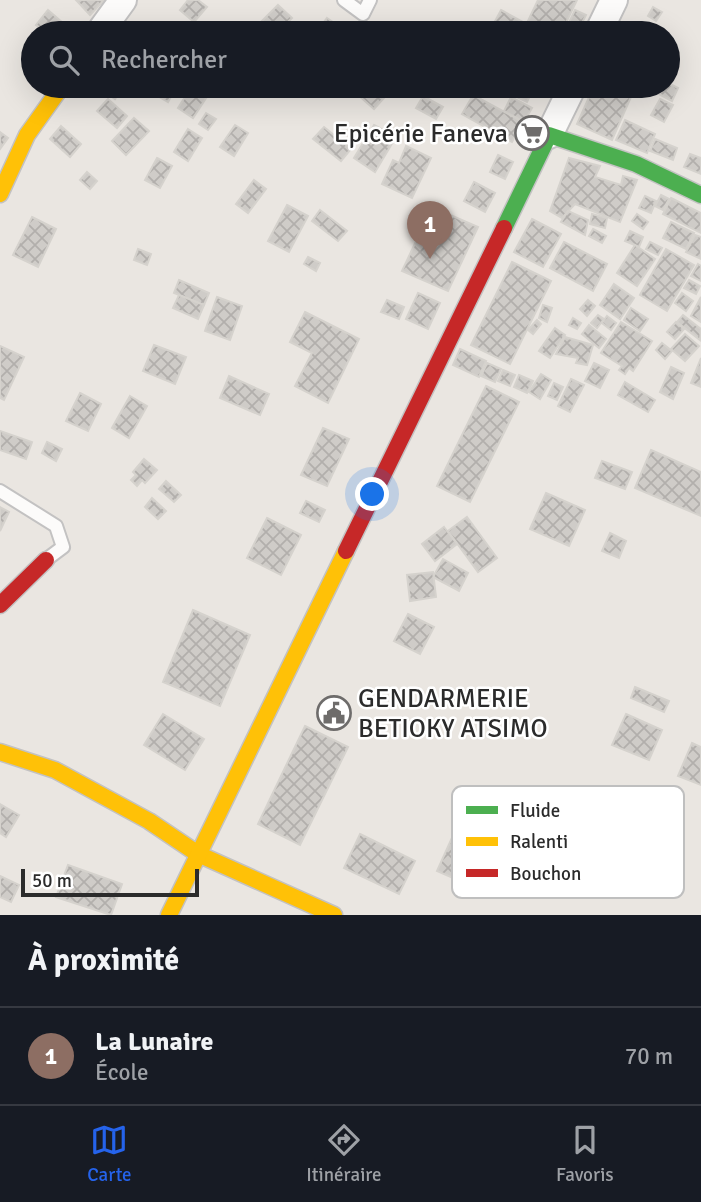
<!DOCTYPE html>
<html lang="fr">
<meta charset="utf-8">
<style>
:root{--surface:#171b24;--page:#20242c;--text:#f1f3f6;--muted:#9ea1a6;--line:#363941;--accent:#2563eb}
body{margin:0;font-family:Signika,sans-serif;background:var(--page);color:var(--text)}
.scale{position:absolute;left:21px;bottom:18px;width:178px;box-sizing:border-box;padding-left:7px;border:4px solid #2b2b2b;border-top:0;font-size:19px;line-height:24px;white-space:nowrap;color:#2b2b2b;-webkit-text-stroke:5px #fff;paint-order:stroke}
.you{position:absolute;left:373px;top:495px;width:24px;height:24px;margin:-18px;border:5px solid #fff;border-radius:50%;background:#1a73e8;box-shadow:0 0 0 10px #1a73e833}
.badge{display:grid;place-items:center;width:46px;height:46px;border-radius:50%;background:var(--accent);color:#fff;font-size:23px;font-weight:700}
.pin{position:absolute;translate:-50% -58px;filter:drop-shadow(0 2px 4px #0008)}
.pin::after{content:'';position:absolute;top:37px;width:24px;height:21px;background:inherit;clip-path:polygon(0 0,100% 0,50% 100%)}
.list{margin:0;padding:0;list-style:none}
h2{display:flex;justify-content:space-between;align-items:center;height:91px;margin:0;padding:0 28px;font-size:30px}
h2 small{font-size:23px;font-weight:400;color:var(--muted)}
.list li{display:grid;grid-template-columns:46px 1fr auto;gap:21px;align-items:center;box-sizing:border-box;height:98px;padding:0 28px;border-top:2px solid var(--line)}
.list b{display:block;font-size:26px;white-space:nowrap}
.list p{margin:0;font-size:23px;white-space:nowrap;color:var(--muted)}
.list em{font-size:23px;font-style:normal;color:var(--muted)}
.icon{flex:none;width:38px;height:38px;fill:none;stroke:currentColor;stroke-width:2;stroke-linecap:round;stroke-linejoin:round}
.map{position:relative;flex:none;width:701px;height:915px;overflow:hidden}
.search{position:absolute;background:var(--surface);box-shadow:0 7px 28px #0002;left:21px;right:21px;top:21px;height:77px;display:flex;align-items:center;gap:18px;box-sizing:border-box;padding:0 24px;border-radius:38px;color:var(--muted);font-size:26px}
.sheet{height:189px;background:var(--surface)}
nav{display:flex;justify-content:space-around;align-items:center;box-sizing:border-box;height:98px;border-top:2px solid var(--line);background:var(--surface);font-size:19px;color:var(--muted)}
nav a{display:grid;justify-items:center;gap:4px}
nav .on{color:var(--accent)}
.map>svg:first-child{display:block}
.building{fill:url(#building-cross-hatch);stroke:#d5d2cd;stroke-width:2}
.lines{fill:none;stroke-linecap:round;stroke-linejoin:round}
.lane-casing{stroke:#c3c2c2;stroke-width:16}
.street-casing{stroke:#c3c2c2;stroke-width:30}
.fast-casing{stroke:#c3c2c2;stroke-width:19}
.slow-casing{stroke:#c3c2c2;stroke-width:19}
.jam-casing{stroke:#c3c2c2;stroke-width:19}
.lane{stroke:#fcfbfa;stroke-width:12}
.street{stroke:#fcfbfa;stroke-width:26}
.fast{stroke:#4caf50;stroke-width:16}
.slow{stroke:#ffc107;stroke-width:16}
.jam{stroke:#c62828;stroke-width:16}
.labels{text-anchor:middle;stroke-width:5;stroke-linejoin:round;paint-order:stroke}
.poi-label{font-size:26px;fill:#2b2b2b;stroke:#fff;text-anchor:end}
.key{fill:#fff;stroke:#bfbfbf;stroke-width:2}
.key-label{font-size:19px;fill:#2b2b2b}
</style>
<div class="map">
<svg width="701" height="915" viewBox="0 0 701 915">
<defs>
<pattern id="building-cross-hatch" width="8" height="8" patternUnits="userSpaceOnUse" patternTransform="scale(1.75)"><rect width="8" height="8" fill="#cfccc8"/><path d="M0 0l8 8M0 8l8-8" fill="none" stroke="#b2afac"/></pattern>
</defs>
<rect width="100%" height="100%" fill="#eae6e1"/>
<!-- building -->
<g class="building">
<path d="M76 0H104L90 15Z"/>
<path d="M188 0H198L207 7 194 22 180 10Z"/>
<path d="M538 0H577L561 33H548L527 23Z"/>
<path d="M278 5 292 18 277 33H263L256 27Z"/>
<path d="M653 7 662 12 656 21 648 16Z"/>
<path d="M48 10 71 30 69 33H47L36 25Z"/>
<path d="M501 10 543 33H512L494 23Z"/>
<path d="M575 10 586 15 577 33H564Z"/>
<path d="M327 18 340 27 336 33H316Z"/>
<path d="M668 83 678 88 672 101 644 86H668Z"/>
<path d="M96 86H124L115 99Z"/>
<path d="M162 86H177L168 102 156 95Z"/>
<path d="M192 86 208 95 193 118 178 108Z"/>
<path d="M366 86H388L392 89 374 109 358 95Z"/>
<path d="M494 86H535L527 102Z"/>
<path d="M594 86 635 88 612 140 577 124Z"/>
<path d="M473 95 523 122 512 142 462 114Z"/>
<path d="M423 96 443 107 436 119 416 108Z"/>
<path d="M511 97 532 108 524 122 504 111Z"/>
<path d="M108 99 127 116 117 128 97 111Z"/>
<path d="M660 99 673 105 664 122 651 115Z"/>
<path d="M206 113 216 119 208 130 199 124Z"/>
<path d="M134 118 149 131 126 155 112 141Z"/>
<path d="M625 120 655 134 647 153 616 140Z"/>
<path d="M235 125 248 133 234 156 220 147Z"/>
<path d="M374 125 396 137 375 172 354 158Z"/>
<path d="M61 126 81 144 70 157 50 139Z"/>
<path d="M324 127 351 149 341 161 313 139Z"/>
<path d="M188 129 202 138 188 161 174 152Z"/>
<path d="M0 132 8 138 0 149Z"/>
<path d="M655 139 677 148 673 160 650 151Z"/>
<path d="M406 146 431 158 412 198 382 184 393 160 399 163Z"/>
<path d="M690 154 701 158V174L684 167Z"/>
<path d="M498 155 513 162 505 179 490 172Z"/>
<path d="M157 158 172 166 160 188 145 180Z"/>
<path d="M569 158 600 166 595 177 621 185 623 176 637 180 620 222 575 204 562 218 550 211Z"/>
<path d="M87 172 97 181 90 189 80 180Z"/>
<path d="M254 180 266 189 248 213 236 204Z"/>
<path d="M474 182 495 193 485 212 464 201Z"/>
<path d="M661 195 669 199 663 210 655 206Z"/>
<path d="M645 196 656 201 651 213 639 208Z"/>
<path d="M671 198 701 213V233L663 214Z"/>
<path d="M287 205 308 216 289 252 268 241Z"/>
<path d="M432 207 478 227 448 291 402 271Z"/>
<path d="M320 210 347 231 338 241 312 221Z"/>
<path d="M568 211 588 220 585 235 561 222Z"/>
<path d="M592 214 607 218 605 228 590 224Z"/>
<path d="M637 214 648 222 643 229 632 221Z"/>
<path d="M32 217 56 229 38 267 13 255Z"/>
<path d="M532 219 561 234 543 267 514 252Z"/>
<path d="M671 222 694 233 686 249 663 238Z"/>
<path d="M593 229 606 236 602 243 589 236Z"/>
<path d="M630 231 643 237 639 247 625 241Z"/>
<path d="M695 235 701 237V259L686 252Z"/>
<path d="M564 242 607 264 593 291 550 268Z"/>
<path d="M650 242 662 248 658 255 646 249Z"/>
<path d="M635 245 655 259 637 286 617 273Z"/>
<path d="M138 249 151 254 147 265 134 260Z"/>
<path d="M666 249 694 265 667 311 640 295Z"/>
<path d="M308 257 320 263 316 271 304 264Z"/>
<path d="M512 262 551 281 510 364 471 345Z"/>
<path d="M698 264 701 266V281L691 276Z"/>
<path d="M179 280 209 293 204 305 174 293Z"/>
<path d="M689 280 700 286 696 294 684 288Z"/>
<path d="M614 284 634 298 620 319 600 305Z"/>
<path d="M418 293 440 303 428 329 406 319Z"/>
<path d="M682 293 693 301 686 311 675 303Z"/>
<path d="M179 295 204 305 198 319 173 308Z"/>
<path d="M217 297 242 306 230 340 205 331Z"/>
<path d="M701 297V322L691 316Z"/>
<path d="M387 300 404 307 399 319 381 312Z"/>
<path d="M588 300 595 306 587 316 580 309Z"/>
<path d="M543 305 552 308 547 322 539 318Z"/>
<path d="M631 308 648 319 640 331 624 320Z"/>
<path d="M305 312 359 339 328 403 295 386 312 353 290 342Z"/>
<path d="M598 315 604 319 597 328 591 323Z"/>
<path d="M683 315 701 329 700 340 677 322Z"/>
<path d="M607 316 616 323 611 330 602 323Z"/>
<path d="M573 318 581 323 577 329 569 325Z"/>
<path d="M537 320 541 324 533 334 528 330Z"/>
<path d="M621 322 652 341 633 371 629 368 625 374 619 370 622 366 601 353Z"/>
<path d="M676 322 684 329 675 339 667 332Z"/>
<path d="M589 325 606 339 599 348 582 334Z"/>
<path d="M555 328 565 335 550 358 539 351Z"/>
<path d="M685 334 699 346 685 361 671 349Z"/>
<path d="M565 337 593 345 587 365 576 363 578 358 556 354Z"/>
<path d="M662 343 672 351 665 359 656 350Z"/>
<path d="M154 345 186 357 175 384 143 371Z"/>
<path d="M0 346 24 357 4 400 0 398Z"/>
<path d="M460 349 486 361 479 377 453 365Z"/>
<path d="M701 358V387L691 383Z"/>
<path d="M487 363 501 369 495 382 481 376Z"/>
<path d="M594 363 609 370 600 388 585 381Z"/>
<path d="M671 367 684 373 673 399 660 392Z"/>
<path d="M503 370 515 375 510 386 498 381Z"/>
<path d="M541 374 551 380 540 399 529 392Z"/>
<path d="M519 375 533 381 527 393 514 387Z"/>
<path d="M229 376 269 394 260 415 220 398Z"/>
<path d="M571 379 584 385 570 412 558 406Z"/>
<path d="M625 382 655 400 648 412 618 395Z"/>
<path d="M554 383 563 387 557 400 548 396Z"/>
<path d="M486 386 519 402 470 502 437 486Z"/>
<path d="M80 393 101 404 88 431 66 421Z"/>
<path d="M130 396 147 406 129 438 112 428Z"/>
<path d="M323 428 349 439 327 486 301 475Z"/>
<path d="M0 431 32 442 26 459 0 450Z"/>
<path d="M47 442 62 449 56 461 42 453Z"/>
<path d="M651 450 701 472V516L635 488Z"/>
<path d="M144 459 157 470 145 483 142 480 137 486 131 480 136 475 133 472Z"/>
<path d="M602 461 632 472 625 489 595 478Z"/>
<path d="M166 481 181 495 174 502 159 489Z"/>
<path d="M546 493 585 510 569 546 530 529Z"/>
<path d="M152 498 166 511 158 519 145 507Z"/>
<path d="M306 501 325 510 319 522 300 513Z"/>
<path d="M0 507 9 512 0 531Z"/>
<path d="M467 517 497 558 478 572 448 531Z"/>
<path d="M267 518 301 535 281 575 247 558Z"/>
<path d="M444 527 457 544 435 561 422 544Z"/>
<path d="M610 533 626 541 619 558 602 551Z"/>
<path d="M443 559 468 573 459 591 433 577Z"/>
<path d="M433 572 436 597 410 601 407 575Z"/>
<path d="M193 610 250 635 220 706 163 682Z"/>
<path d="M408 614 434 627 420 654 394 641Z"/>
<path d="M635 687 669 701 664 712 631 698Z"/>
<path d="M163 714 204 739 185 770 144 745Z"/>
<path d="M626 714 662 730 649 760 612 745Z"/>
<path d="M305 726 348 747 300 845 258 824Z"/>
<path d="M692 743 701 747V785L678 776Z"/>
<path d="M469 800 501 814 469 885 437 871Z"/>
<path d="M0 804 19 815 6 837 0 833Z"/>
<path d="M360 834 415 861 399 894 344 868Z"/>
<path d="M68 865 122 884 111 915 56 897Z"/>
<path d="M0 876 19 885 11 902 0 897Z"/>
</g>
<g class="lines">
<!-- lane casing -->
<g class="lane-casing">
<g id="lane">
<path d="M344 0 363 14 370 0"/>
<path d="M0 491 56 526 63 547 47 559"/>
</g>
</g>
<!-- street casing -->
<g class="street-casing">
<g id="street">
<path d="M99 33 123 0"/>
<path d="M598 33 614 0"/>
<path d="M549 135 573 86"/>
</g>
</g>
<!-- fast casing -->
<g class="fast-casing">
<path id="fast" d="M504 228 549 135 636 164 701 195"/>
</g>
<!-- slow casing -->
<g class="slow-casing">
<g id="slow">
<path d="M0 194 27 135 62 86"/>
<path d="M0 752 55 770 149 821 198 854 334 915"/>
<path d="M169 915 346 551"/>
</g>
</g>
<!-- jam casing -->
<g class="jam-casing">
<g id="jam">
<path d="M346 551 504 228"/>
<path d="M0 605 46 560"/>
</g>
</g>
<!-- lane -->
<use href="#lane" class="lane"/>
<!-- street -->
<use href="#street" class="street"/>
<!-- fast -->
<use href="#fast" class="fast"/>
<!-- slow -->
<use href="#slow" class="slow"/>
<!-- jam -->
<use href="#jam" class="jam"/>
</g>
<!-- icons -->
<defs>
<g id="supermarket-ring" transform="scale(1.75)"><circle r="9.5" fill="#fff" stroke="#6e6c6b" stroke-width="1.5"/><path d="M-6-5.5h2.5l.6 2H6L4.5 2H-2.5L-4.4-4H-6ZM-1.5 3.2a1.3 1.3 0 1 0 .1 0ZM3 3.2a1.3 1.3 0 1 0 .1 0Z" fill="#6e6c6b"/></g>
<g id="civic-ring" transform="scale(1.75)"><circle r="9.5" fill="#fff" stroke="#6e6c6b" stroke-width="1.5"/><path d="M-.6-6.5H3V-4.5H.6V-3L4-1V1h2V6H-6V1h2V-1L-.6-3ZM-1.2 2.5V6h2.4V2.5Z" fill="#6e6c6b"/></g>
</defs>
<g fill-rule="evenodd">
<use href="#supermarket-ring" x="532" y="133"/>
<use href="#civic-ring" x="334" y="713"/>
</g>
<g class="labels">
<!-- poi labels -->
<g class="poi-label">
<text x="508" y="142">Epicérie Faneva</text>
<text x="358" y="707" text-anchor="start">GENDARMERIE<tspan x="358" dy="30">BETIOKY ATSIMO</tspan></text>
</g>
</g>
<!-- legend -->
<rect x="452" y="786" width="232" height="112" rx="10" class="key"/>
<rect x="466" y="806" width="32" height="8" fill="#4caf50"/>
<rect x="466" y="837" width="32" height="9" fill="#ffc107"/>
<rect x="466" y="869" width="32" height="8" fill="#c62828"/>
<g class="key-label">
<text x="510" y="817">Fluide</text>
<text x="510" y="848">Ralenti</text>
<text x="510" y="880">Bouchon</text>
</g>
</svg>
<div class="scale">50 m</div>
<div class="you"></div>
<div class="pin badge" style="left:430px;top:259px;background:#8d6e63">1</div>
<div class="search"><svg class="icon" aria-label="search" viewBox="0 0 24 24"><circle cx="10" cy="10" r="6"/><path d="M15 15l6 6"/></svg>Rechercher</div>
</div>
<section class="sheet">
<h2>À proximité<small></small></h2>
<ul class="list">
<li><span class="badge" style="background:#8d6e63">1</span><div><b>La Lunaire</b><p>École</p></div><em>70 m</em></li>
</ul>
</section>
<nav>
<a class="on"><svg class="icon" aria-label="map" viewBox="0 0 24 24"><path d="M3 6l6-2 6 2 6-2v14l-6 2-6-2-6 2zM9 4v14M15 6v14"/></svg>Carte</a>
<a><svg class="icon" aria-label="directions" viewBox="0 0 24 24"><path d="M12 3l9 9-9 9-9-9zM9 14v-3h6M13 9l2 2-2 2"/></svg>Itinéraire</a>
<a><svg class="icon" aria-label="saved" viewBox="0 0 24 24"><path d="M7 4h10v16l-5-4-5 4z"/></svg>Favoris</a>
</nav>
